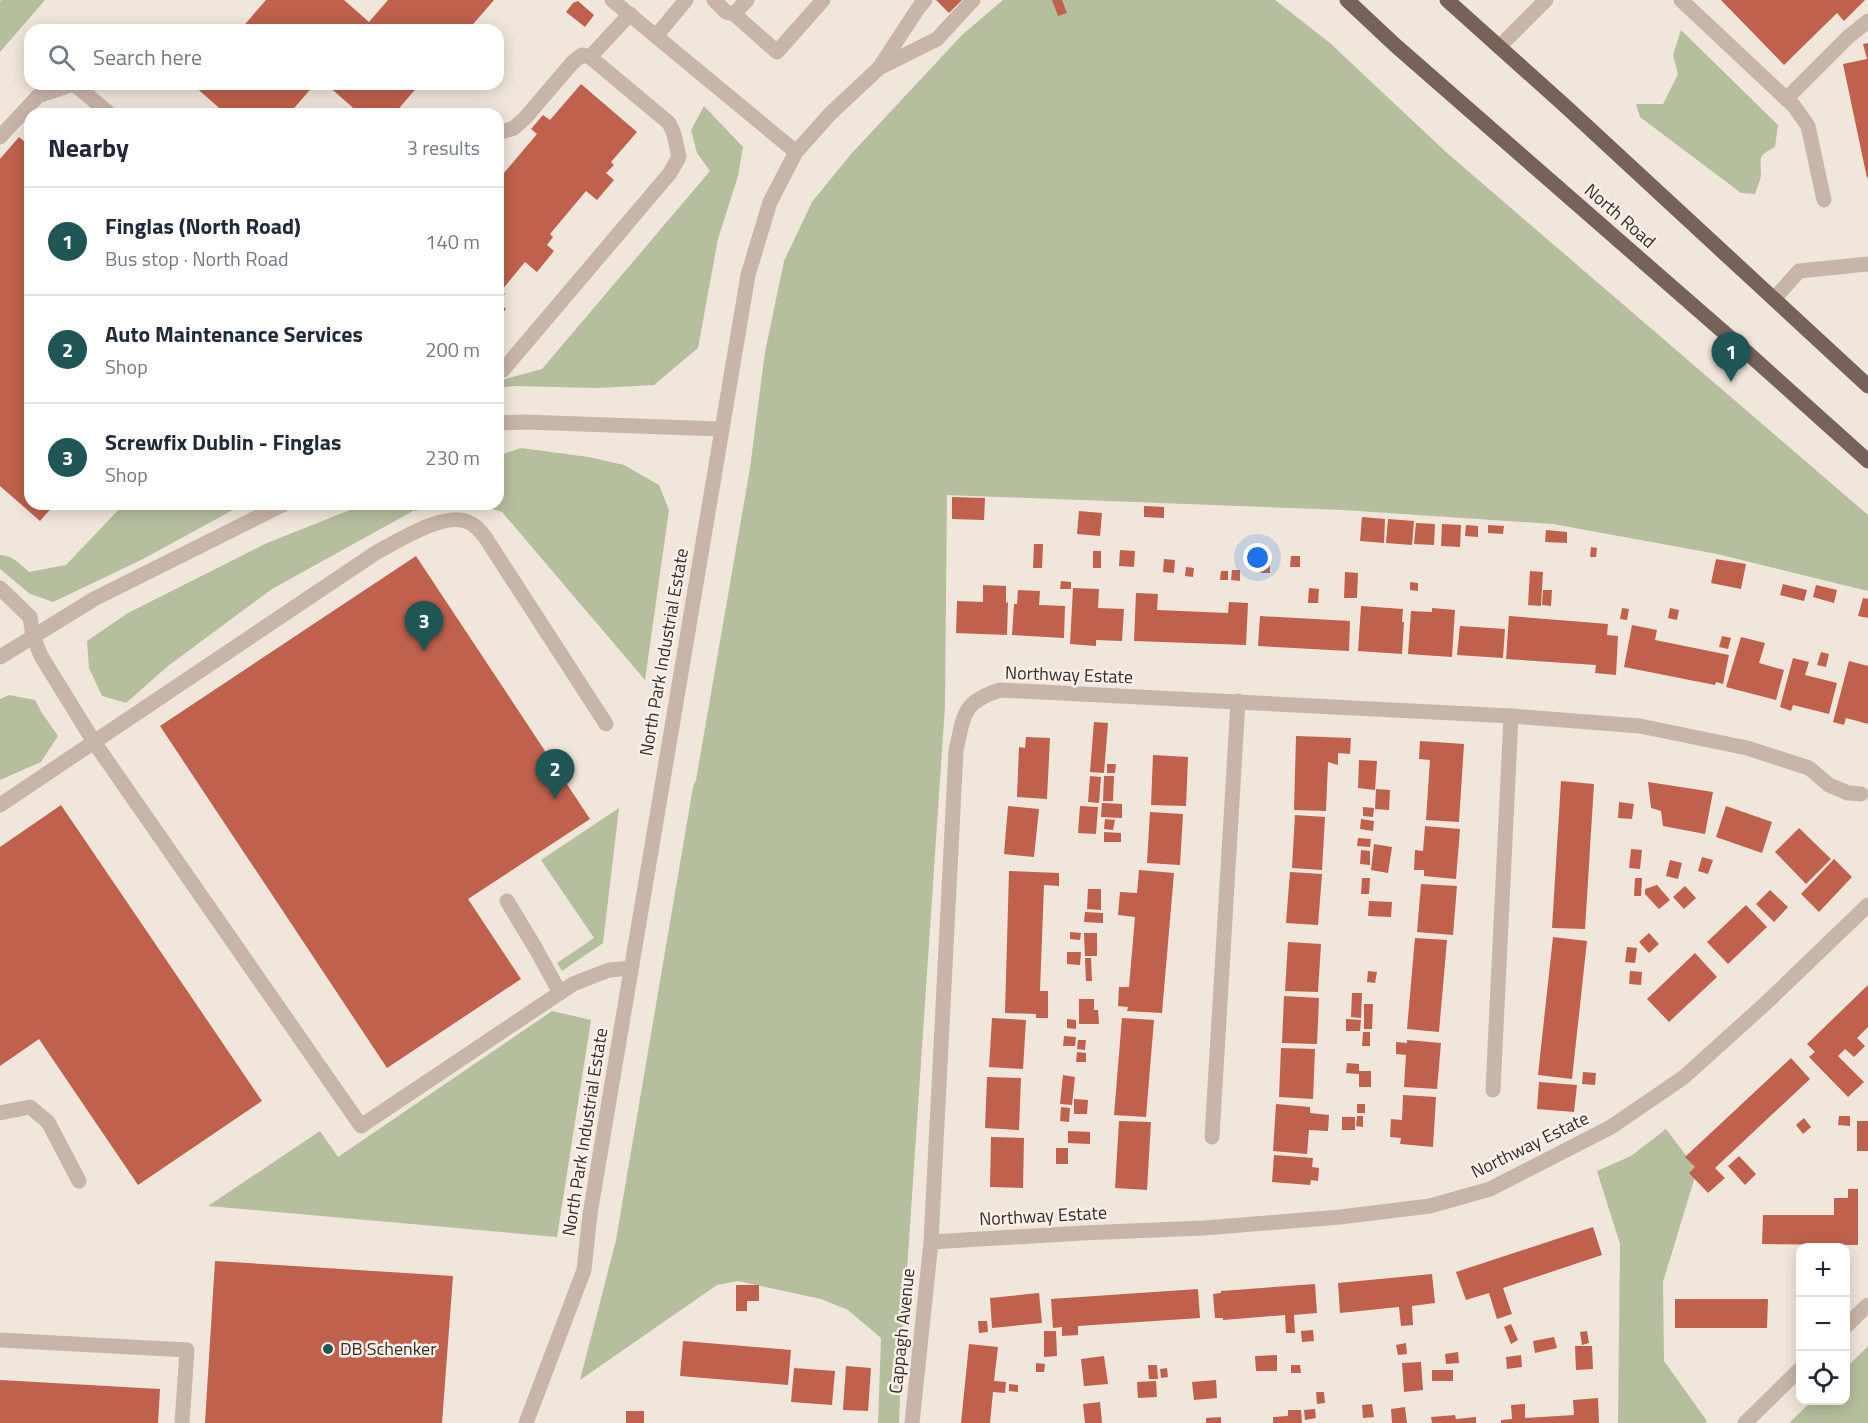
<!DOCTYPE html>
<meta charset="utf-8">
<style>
:root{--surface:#fff;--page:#f6f6f7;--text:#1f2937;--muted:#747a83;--line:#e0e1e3;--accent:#205555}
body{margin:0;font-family:"Titillium Web",sans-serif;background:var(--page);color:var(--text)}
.controls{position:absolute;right:18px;bottom:18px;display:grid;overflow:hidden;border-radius:12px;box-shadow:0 3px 15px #0003}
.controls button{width:54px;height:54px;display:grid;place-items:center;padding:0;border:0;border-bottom:2px solid var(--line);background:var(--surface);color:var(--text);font:30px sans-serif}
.you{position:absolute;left:1258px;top:558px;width:21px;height:21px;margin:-15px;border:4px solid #fff;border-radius:50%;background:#1a73e8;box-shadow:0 0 0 9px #1a73e833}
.badge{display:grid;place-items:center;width:39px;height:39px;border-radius:50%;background:var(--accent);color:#fff;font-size:20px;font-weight:700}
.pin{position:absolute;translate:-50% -50px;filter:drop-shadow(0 2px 3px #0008)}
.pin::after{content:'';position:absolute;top:32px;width:21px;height:18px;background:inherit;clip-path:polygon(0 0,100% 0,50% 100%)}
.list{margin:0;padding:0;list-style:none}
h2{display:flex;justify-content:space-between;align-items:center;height:78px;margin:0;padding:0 24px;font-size:26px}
h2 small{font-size:20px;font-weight:400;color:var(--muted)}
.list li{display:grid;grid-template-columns:39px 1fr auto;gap:18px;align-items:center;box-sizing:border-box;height:108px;padding:0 24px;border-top:2px solid var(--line)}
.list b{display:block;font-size:22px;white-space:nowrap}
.list p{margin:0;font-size:20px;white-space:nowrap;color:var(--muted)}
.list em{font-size:20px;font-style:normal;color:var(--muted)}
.icon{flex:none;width:33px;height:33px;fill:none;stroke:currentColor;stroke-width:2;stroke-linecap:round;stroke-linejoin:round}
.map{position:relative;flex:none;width:1868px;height:1423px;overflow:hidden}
.search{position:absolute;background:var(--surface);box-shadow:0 3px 15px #0003;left:24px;top:24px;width:480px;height:66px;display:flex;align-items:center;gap:15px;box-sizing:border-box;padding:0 21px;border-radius:18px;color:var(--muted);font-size:22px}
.panel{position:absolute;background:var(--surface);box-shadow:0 3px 15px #0003;left:24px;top:108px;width:480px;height:402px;border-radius:18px}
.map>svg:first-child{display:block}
.green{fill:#b6bf9d}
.building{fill:#bf614c}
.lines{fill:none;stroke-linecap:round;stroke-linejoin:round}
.minor{stroke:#c8b5a9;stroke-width:15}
.major{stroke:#77625a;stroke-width:15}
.poi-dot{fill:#205555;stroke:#f9f0e9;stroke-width:2}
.labels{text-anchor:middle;stroke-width:5;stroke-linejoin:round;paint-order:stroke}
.street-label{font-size:18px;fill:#362c28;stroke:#f9f0e9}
.poi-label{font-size:18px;fill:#362c28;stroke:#f9f0e9;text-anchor:start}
</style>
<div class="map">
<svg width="1868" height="1423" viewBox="0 0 1868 1423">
<rect width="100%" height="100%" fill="#f1e6dc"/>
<!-- green -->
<g class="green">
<path d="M2 0H45L0 52V1Z"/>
<path d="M1003 0H1275L1330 43 1447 153 1868 515V591L1717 554 1553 524 1343 510 947 495 945 706 902 1345 899 1423H878L881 1338 848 1310 821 1299 738 1281 717 1285 580 1380 616 1240 693 787 696 780 750 468 765 352 784 261 812 202 851 154 963 34Z"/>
<path d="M1681 30 1778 125 1775 147C1757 157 1761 155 1761 174 1761 180 1757 187 1755 194L1741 193 1640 117 1636 104H1663L1678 74 1673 55Z"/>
<path d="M704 106 743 147 738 176 718 239 698 348 654 385 597 388 513 386 498 388V381L542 369 710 171 697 153 691 130Z"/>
<path d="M521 448 589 457 624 465 659 485 669 510 645 680 502 512 475 504H498V456Z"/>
<path d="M124 504H244L141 560 53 602 30 594 0 569V555C12 555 20 564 29 572L66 565Z"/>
<path d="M365 504H463L413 511 272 589 168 666 126 703 102 696 89 668 87 641 128 613 267 543Z"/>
<path d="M9 695 35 700 42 713 58 736 41 762 0 780V699Z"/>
<path d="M619 808 603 943 562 971 557 963 594 938 541 860Z"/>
<path d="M552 1011 591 1020 557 1237 208 1206 320 1131 338 1157Z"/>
<path d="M1666 1129 1697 1170 1663 1282 1664 1361 1707 1421 1705 1423H1618L1620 1244 1597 1171 1631 1156Z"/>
<path d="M1868 1346V1423H1789L1812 1401 1846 1400V1368Z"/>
</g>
<!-- building -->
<g class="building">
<path d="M266 0H344L369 22 388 0H494L468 30H240Z"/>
<path d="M936 0H962L949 13Z"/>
<path d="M1052 0H1062L1067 13 1058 16Z"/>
<path d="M1721 0H1865L1844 21 1837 13 1784 65Z"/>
<path d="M578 1 594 15 585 27 566 12 573 3Z"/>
<path d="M1868 43V177L1867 178 1843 64 1867 59 1863 44Z"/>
<path d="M192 84H315L289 114H226Z"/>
<path d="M326 84H420L394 114H360Z"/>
<path d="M581 84 637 132 611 162 614 165 606 173 614 180 597 200 586 191 550 234 553 237 547 245 554 251 537 272 525 262 501 291 505 294 498 301 506 309 498 318V180L537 134 531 129 543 115 550 120Z"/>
<path d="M19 137 30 146V504H55L40 521 0 486V159Z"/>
<path d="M952 497 985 498 984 520 952 519Z"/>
<path d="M1144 506 1164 507V518L1144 517Z"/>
<path d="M1079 511 1102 513 1100 536 1077 534Z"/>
<path d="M1362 517 1385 519 1384 543 1360 541Z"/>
<path d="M1388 519 1414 521 1412 545 1386 543Z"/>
<path d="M1416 523 1435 524 1434 545 1414 544Z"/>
<path d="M1442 524 1461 525 1460 547 1441 546Z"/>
<path d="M1466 525 1478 526V537L1465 536Z"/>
<path d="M1488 525 1504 526 1503 534 1488 533Z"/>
<path d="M1546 530 1567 532V543L1545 542Z"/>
<path d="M1034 544H1043L1042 568H1033Z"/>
<path d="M1591 547 1597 548 1596 557H1590Z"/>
<path d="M1120 550 1135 551 1134 567 1119 566Z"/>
<rect x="1093" y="551" width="8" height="17"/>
<path d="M416 556 590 819 468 899 521 979 387 1068 160 726Z"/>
<path d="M1291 556H1300V567H1290Z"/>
<path d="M1164 559 1175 560 1174 573 1163 572Z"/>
<path d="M1716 559 1746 564 1741 589 1711 583Z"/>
<rect x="1261" y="560" width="9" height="13"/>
<path d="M1186 567 1194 568 1193 577 1185 576Z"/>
<path d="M1232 570H1240V581L1231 580Z"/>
<path d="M1221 571H1228V580H1220Z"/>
<path d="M1530 571 1543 572 1541 606 1528 605Z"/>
<path d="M1345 572 1358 573 1357 598H1344Z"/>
<path d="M1061 581 1071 582V589H1060Z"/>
<path d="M1410 582 1418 583V591L1410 590Z"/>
<path d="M1783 584 1807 590 1804 601 1780 595Z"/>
<path d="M983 585 1006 586V603L1008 602 1007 635 956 633 957 601 983 602Z"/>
<path d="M1816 585 1837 590 1834 603 1813 597Z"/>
<path d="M1073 588 1099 589 1098 608 1124 609 1122 641 1096 640V646L1070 644Z"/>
<path d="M1309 588 1319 589 1318 603H1308Z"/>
<path d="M1018 590 1040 591 1039 605 1065 606 1064 638 1012 635 1014 604H1017Z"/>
<path d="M1543 590H1552L1551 606 1542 605Z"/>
<path d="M1136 593 1158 594 1157 610 1228 613 1229 602 1248 603 1246 645 1134 641Z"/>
<path d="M1863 598 1868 599V618L1858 616Z"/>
<path d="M1361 606 1403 609 1402 622H1404L1402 654 1358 651Z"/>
<path d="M1432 608 1455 610 1452 657 1408 654 1411 611 1432 612Z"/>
<path d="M1622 608 1629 609 1627 620 1620 619Z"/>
<path d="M1670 608 1679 610 1677 620 1668 618Z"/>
<path d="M1260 616 1350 621 1349 651 1258 646Z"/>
<path d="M1509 616 1608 624 1607 635 1618 636 1616 675 1595 673 1596 665 1506 659Z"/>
<path d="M1632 625 1657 630 1655 640 1729 655 1723 684 1716 682 1715 685 1624 667Z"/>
<path d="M1460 626 1505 629 1503 658 1457 655Z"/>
<path d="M1722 636 1731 638 1728 649 1719 647Z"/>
<path d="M1741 637 1765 643 1759 663 1784 670 1776 700 1726 687Z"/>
<path d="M1821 652 1829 654 1826 667 1817 665Z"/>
<path d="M1793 658 1809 662 1805 675 1837 683 1829 714 1793 705 1791 711 1780 707Z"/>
<path d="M1849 661 1868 666V724L1846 718 1844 725 1833 722Z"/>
<path d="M1094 722 1108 723 1104 773 1090 772Z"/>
<path d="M1296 736 1351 738 1350 754 1338 753V765L1328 762 1326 811 1294 810Z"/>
<path d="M1026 737 1050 738 1047 799 1017 797 1019 747 1025 748Z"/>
<path d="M1420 741 1464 744 1459 822 1426 820 1430 760 1419 759Z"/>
<path d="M1153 755 1188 757 1186 806 1151 805Z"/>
<path d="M1359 760 1377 761 1375 790 1358 788Z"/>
<path d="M1107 764H1116L1115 773H1107Z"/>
<path d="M1090 776 1101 777 1099 803 1088 802Z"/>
<path d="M1104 776H1114L1113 801H1103Z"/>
<path d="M1561 781 1594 784 1585 929 1552 928Z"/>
<path d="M1648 782 1713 792 1705 834 1663 826 1661 811 1651 808Z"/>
<path d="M1376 789 1390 790 1389 810 1375 809Z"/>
<path d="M1619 802 1634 804 1632 819 1618 818Z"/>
<path d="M1102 803 1122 804V818L1101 817Z"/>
<path d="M61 805 262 1101 138 1185 39 1039 0 1066V847Z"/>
<path d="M1008 806 1039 809 1034 857 1004 854Z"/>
<path d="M1080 806 1098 807 1096 834 1078 833Z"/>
<path d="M1726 806 1772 822 1762 853 1716 837Z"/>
<path d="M1363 807 1374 808 1373 817 1363 816Z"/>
<path d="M1150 812 1183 814 1180 865 1147 863Z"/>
<path d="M1295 815 1325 817 1322 870 1292 868Z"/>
<path d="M1105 819 1115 820 1113 830 1104 829Z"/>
<path d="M1361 819 1374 821 1373 831 1360 829Z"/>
<path d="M1425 826 1460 829 1456 879 1424 876V870H1414L1415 850 1423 851Z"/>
<path d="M1799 828 1831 859 1806 884 1775 852Z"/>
<path d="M1104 832 1121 833V842H1104Z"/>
<path d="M1358 838 1371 839 1370 847 1357 846Z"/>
<path d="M1374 844 1392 847 1388 873 1371 870Z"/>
<path d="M1631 849 1642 850 1640 869 1629 868Z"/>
<path d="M1361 850 1370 851V865L1360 864Z"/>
<path d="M1702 857 1713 860 1708 874 1698 871Z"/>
<path d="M1834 859 1852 877 1819 912 1801 894Z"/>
<path d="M1670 860 1682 863 1678 879 1666 876Z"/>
<path d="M1139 870 1174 873 1162 1013 1127 1011 1128 1007 1118 1006 1119 987H1129L1135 917 1118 915 1120 892 1137 893Z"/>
<path d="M1009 871 1059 873V886L1044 885 1040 991H1048V1018H1036V1014L1005 1013Z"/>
<path d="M1290 872 1322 874 1318 925 1286 923Z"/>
<path d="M1362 878H1370L1369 894H1361Z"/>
<path d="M1635 878H1642L1641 896H1634Z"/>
<path d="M1421 884 1457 886 1453 935 1417 932Z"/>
<path d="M1657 885 1670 900 1659 909 1645 894V889Z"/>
<path d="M1685 886 1696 898 1684 909 1673 897Z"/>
<path d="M1088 889H1101V910L1087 909Z"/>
<path d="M1770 890 1788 907 1774 922 1756 904Z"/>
<path d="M1369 901 1392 902 1391 917 1368 916Z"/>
<path d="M1746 905 1767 927 1728 964 1707 942Z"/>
<path d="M1085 912 1103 913V923L1084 922Z"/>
<path d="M1070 932 1081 933 1080 940 1070 939Z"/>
<path d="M1084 933H1097V956H1085Z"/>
<path d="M1649 933 1659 944 1649 953 1639 942Z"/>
<path d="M1553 937 1587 941 1572 1079 1538 1075Z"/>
<path d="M1415 938 1447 940 1439 1032 1407 1029Z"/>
<path d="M1288 942 1321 944 1318 992 1285 991Z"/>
<path d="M1627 947 1637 948 1635 963 1625 962Z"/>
<path d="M1067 952H1081L1080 965 1067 964Z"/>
<path d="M1695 953 1717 977 1669 1022 1647 999Z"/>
<path d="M1085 958H1091L1092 981H1086Z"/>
<path d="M1368 971 1377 972 1375 983 1367 982Z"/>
<path d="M1630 971 1642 972 1641 985 1629 984Z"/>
<path d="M1868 985V1027L1857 1038 1865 1046 1854 1057 1845 1049 1838 1056 1864 1082 1848 1097 1809 1057 1815 1052 1807 1044Z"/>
<path d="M1352 993H1362L1361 1018 1351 1017Z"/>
<path d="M1284 996 1319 998 1317 1044 1282 1043Z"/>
<path d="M1079 999H1094V1010H1098L1099 1024H1079Z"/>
<path d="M1364 1004H1373L1372 1029H1364Z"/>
<path d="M992 1018 1026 1020 1023 1069 989 1067Z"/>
<path d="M1122 1018 1154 1020 1146 1117 1114 1115Z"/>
<path d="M1067 1019 1076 1020V1029L1067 1028Z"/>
<path d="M1346 1019 1361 1020 1360 1031H1346Z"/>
<path d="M1363 1032H1370V1046H1362Z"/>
<path d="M1064 1036 1076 1037 1075 1046H1063Z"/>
<path d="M1078 1040H1086L1085 1050 1077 1049Z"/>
<path d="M1407 1040 1441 1043 1437 1089 1404 1087 1406 1055 1396 1054V1042L1407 1043Z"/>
<path d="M1281 1048 1315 1049 1313 1099 1279 1097Z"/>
<path d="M1077 1052 1086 1053V1062H1076Z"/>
<path d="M1791 1058 1810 1079 1715 1168 1725 1178 1708 1193 1689 1173 1695 1167 1685 1157Z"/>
<path d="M1347 1063 1359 1064V1071H1371V1087H1359V1074L1346 1073Z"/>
<path d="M1583 1072 1596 1073 1595 1085 1582 1084Z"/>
<path d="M1063 1075 1075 1077 1072 1105 1060 1104Z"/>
<path d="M987 1077 1021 1078 1019 1130 985 1128Z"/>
<path d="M1539 1082 1577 1085 1574 1112 1537 1109Z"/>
<path d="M1403 1095 1436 1097 1433 1147 1400 1144 1401 1138 1390 1137 1391 1119 1402 1120Z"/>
<path d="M1074 1099 1088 1100 1087 1114H1074Z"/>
<path d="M1276 1104 1310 1107V1113L1329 1115 1328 1131 1309 1130 1307 1154 1273 1151Z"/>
<rect x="1357" y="1104" width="8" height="9"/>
<path d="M1061 1107 1070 1108 1069 1122 1060 1121Z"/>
<path d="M1357 1116H1363V1127L1356 1126Z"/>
<path d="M1839 1116H1850V1126L1838 1125Z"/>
<rect x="1342" y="1117" width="13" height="13"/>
<path d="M1804 1118 1811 1127 1803 1134 1796 1125Z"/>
<path d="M1119 1121 1151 1122 1147 1190 1115 1188Z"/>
<rect x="1857" y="1121" width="11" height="30"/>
<path d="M1068 1131 1090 1132V1144L1068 1143Z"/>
<path d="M991 1137 1024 1138 1023 1188 990 1187Z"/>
<rect x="1056" y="1148" width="12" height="16"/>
<path d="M1274 1155 1313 1158 1312 1167 1319 1168 1318 1181 1311 1180 1310 1185 1272 1182Z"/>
<path d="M1739 1156 1756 1174 1745 1185 1728 1166Z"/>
<path d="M1848 1189H1858V1245L1762 1244 1763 1215H1834V1198H1848Z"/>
<path d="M1593 1227 1602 1255 1503 1288 1512 1314 1497 1319 1489 1293 1466 1300 1456 1272Z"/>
<path d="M215 1261 453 1276 442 1423H205Z"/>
<path d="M1432 1274 1435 1303 1412 1306 1413 1325 1401 1326 1399 1307 1340 1313 1338 1283Z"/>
<path d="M1315 1284 1317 1313 1294 1315 1295 1333H1286L1285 1315 1223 1320V1318H1215L1213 1294 1221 1293V1291Z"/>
<path d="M736 1285H759V1301H747V1311H736Z"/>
<path d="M1198 1289 1200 1318 1078 1326V1335L1062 1336V1327L1053 1328 1051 1299Z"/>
<path d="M1039 1293 1042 1323 992 1328 990 1298Z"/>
<path d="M1675 1299H1768L1767 1328H1675Z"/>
<path d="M978 1321H987L988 1332 979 1333Z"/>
<path d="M1511 1324 1518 1340 1511 1344 1504 1327Z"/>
<path d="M1313 1330 1314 1341 1302 1342 1301 1331Z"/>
<path d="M1044 1331H1056L1057 1356 1044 1357Z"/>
<path d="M1587 1331 1589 1343 1582 1345 1580 1332Z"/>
<path d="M1554 1337 1557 1348 1535 1353 1533 1341Z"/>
<path d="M683 1341 791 1350 788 1385 680 1376Z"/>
<path d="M1406 1343 1407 1354 1398 1355 1396 1345Z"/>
<path d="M969 1344 998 1347 994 1381 1006 1382 1005 1393 993 1392 990 1423H961Z"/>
<path d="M1575 1346H1592L1593 1369 1576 1370Z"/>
<path d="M1458 1352 1459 1363 1446 1364 1445 1354Z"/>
<path d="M1277 1355V1371H1256L1255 1356Z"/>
<path d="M1521 1355 1522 1367 1507 1369 1506 1357Z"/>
<path d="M1104 1356 1108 1384 1084 1386 1081 1359Z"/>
<path d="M1421 1362 1423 1390 1404 1392 1402 1363Z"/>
<path d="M1036 1363 1045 1364 1044 1372H1036Z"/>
<path d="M1148 1365H1157L1158 1379H1149Z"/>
<path d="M1291 1365H1300L1301 1373H1291Z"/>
<path d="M846 1366 871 1368 868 1411 843 1410Z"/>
<path d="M794 1368 835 1371 832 1405 791 1402Z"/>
<path d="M1167 1368 1168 1377 1161 1378 1160 1369Z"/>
<rect x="1432" y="1370" width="21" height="11"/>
<path d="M0 1380 160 1389 158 1423H0Z"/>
<path d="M1216 1380 1217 1398 1194 1400 1192 1382Z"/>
<path d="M1156 1381 1157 1397 1138 1398 1137 1382Z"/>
<path d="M1009 1384 1018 1385V1392L1009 1391Z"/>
<path d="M1316 1392H1324L1325 1403 1317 1404Z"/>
<path d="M1598 1398 1599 1423H1501V1420L1512 1419 1511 1405 1525 1404V1418L1574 1415 1573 1400Z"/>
<path d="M1100 1402 1102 1423H1085L1083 1404Z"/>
<path d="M1372 1404 1374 1417 1363 1418 1362 1405Z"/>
<path d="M1405 1407 1407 1423H1392L1391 1409Z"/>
<path d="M1315 1409 1316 1418 1305 1420 1304 1410Z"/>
<path d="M1288 1410H1301L1302 1423H1273V1417L1288 1416Z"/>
<rect x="626" y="1411" width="18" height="12"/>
<path d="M1455 1415 1456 1419 1476 1417V1423H1432L1431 1417Z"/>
<path d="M1221 1417V1423H1206V1418Z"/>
</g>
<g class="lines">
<!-- minor -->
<g class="minor">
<path d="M612 0 796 152"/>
<path d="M714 0 726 12 734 14 777 52 823 0"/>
<path d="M1681 0 1794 106 1808 126 1824 200"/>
<path d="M734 14 747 0"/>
<path d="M656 36 686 0"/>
<path d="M1499 47 1546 0"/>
<path d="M590 57 630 14"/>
<path d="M879 68 937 39 973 0"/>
<path d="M1786 99 1848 37 1868 21"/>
<path d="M498 133 514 128 525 118 573 62 582 55 590 57 669 123 674 134 679 157 670 173 503 370"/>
<path d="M0 137 38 96 74 84 110 114"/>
<path d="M1774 299 1799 271 1868 264"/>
<path d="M498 423 525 422 721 429"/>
<path d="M0 588 30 617 33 636 41 656 94 742 361 1126 573 984 609 970 631 968"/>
<path d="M0 657 94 599 284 504"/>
<path d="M0 805 377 552C398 541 445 511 468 522 476 525 480 531 485 537L606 724"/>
<path d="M507 901 536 949 560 993"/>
<path d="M1493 1090 1511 716"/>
<path d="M0 1113 30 1107 48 1122 79 1181"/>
<path d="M1212 1137 1238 701"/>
<path d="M931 1242 1082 1233 1204 1228 1340 1217 1430 1206 1490 1189 1611 1127 1684 1077 1766 1003 1868 905"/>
<path d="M1846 1326 1868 1305"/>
<path d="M0 1340 187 1350 182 1423"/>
<path d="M526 1423 584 1270 590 1214 748 275 770 202 796 152 830 114 879 68 919 7 925 0"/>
<path d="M912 1423 931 1242 956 751C964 715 962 702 1000 690L1511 716 1640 726 1747 748 1809 768 1829 785 1848 793 1861 794"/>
<path d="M1745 1423 1800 1369"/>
</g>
<!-- major -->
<g class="major">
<path d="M1347 0 1395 45 1751 356 1868 461"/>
<path d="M1447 0 1563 104 1868 386"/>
</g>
</g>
<!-- markers -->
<circle class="poi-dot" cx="328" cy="1349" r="6"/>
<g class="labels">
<!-- street labels -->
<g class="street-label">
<text transform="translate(1620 216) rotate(41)" y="6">North Road</text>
<text transform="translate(664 652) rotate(-80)" y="6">North Park Industrial Estate</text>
<text transform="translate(1069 675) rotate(2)" y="6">Northway Estate</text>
<text transform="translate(585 1132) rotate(-81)" y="6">North Park Industrial Estate</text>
<text transform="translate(1530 1145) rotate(-26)" y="6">Northway Estate</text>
<text transform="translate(1043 1216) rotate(-3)" y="6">Northway Estate</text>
<text transform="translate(902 1331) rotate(-84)" y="6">Cappagh Avenue</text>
</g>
<!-- poi labels -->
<g class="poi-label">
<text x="340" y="1355">DB Schenker</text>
</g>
</g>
</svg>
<div class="controls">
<button>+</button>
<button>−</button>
<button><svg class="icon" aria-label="locate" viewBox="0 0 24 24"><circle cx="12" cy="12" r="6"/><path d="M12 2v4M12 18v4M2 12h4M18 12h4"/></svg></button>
</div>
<div class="you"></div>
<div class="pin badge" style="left:1731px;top:382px">1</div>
<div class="pin badge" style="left:555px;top:799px">2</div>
<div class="pin badge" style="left:424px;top:651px">3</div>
<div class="search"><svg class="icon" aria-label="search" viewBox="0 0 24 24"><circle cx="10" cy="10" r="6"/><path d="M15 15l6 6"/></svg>Search here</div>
<section class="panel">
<h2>Nearby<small>3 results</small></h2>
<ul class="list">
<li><span class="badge">1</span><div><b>Finglas (North Road)</b><p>Bus stop · North Road</p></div><em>140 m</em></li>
<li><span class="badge">2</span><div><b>Auto Maintenance Services</b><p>Shop</p></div><em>200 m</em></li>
<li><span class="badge">3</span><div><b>Screwfix Dublin - Finglas</b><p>Shop</p></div><em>230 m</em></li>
</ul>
</section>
</div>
